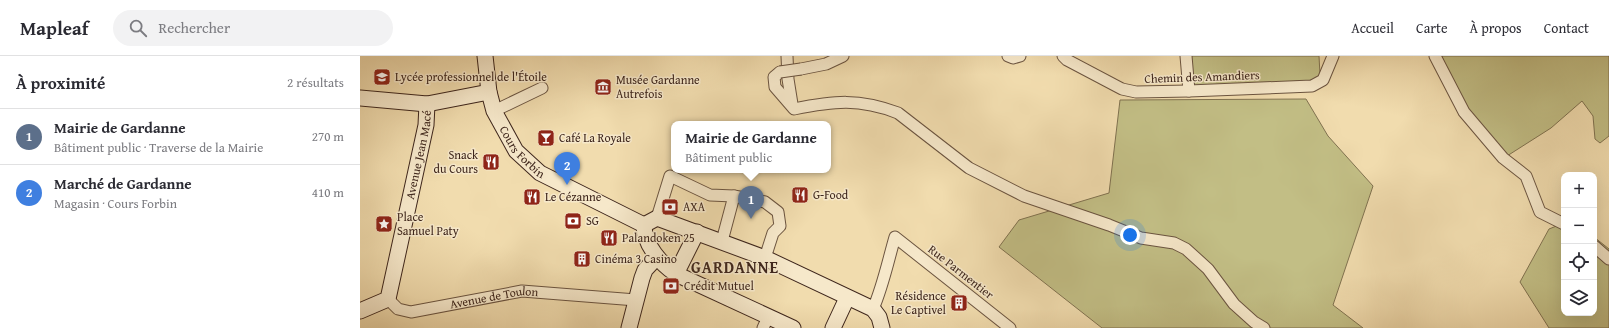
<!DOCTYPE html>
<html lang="fr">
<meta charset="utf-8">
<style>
:root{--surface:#fff;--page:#f2f2f3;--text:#2b2b33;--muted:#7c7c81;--line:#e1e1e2;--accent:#8f2418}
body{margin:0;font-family:"Gentium Book Plus",serif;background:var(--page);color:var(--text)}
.controls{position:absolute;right:12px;bottom:12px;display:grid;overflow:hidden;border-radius:8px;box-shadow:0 4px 16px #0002}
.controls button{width:36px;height:36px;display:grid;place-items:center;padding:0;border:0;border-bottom:1px solid var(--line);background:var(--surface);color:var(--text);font:20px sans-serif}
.you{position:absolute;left:770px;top:179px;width:14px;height:14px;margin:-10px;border:3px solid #fff;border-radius:50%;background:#1a73e8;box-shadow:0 0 0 6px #1a73e833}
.badge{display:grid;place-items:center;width:26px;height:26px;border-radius:50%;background:var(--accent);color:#fff;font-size:13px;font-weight:700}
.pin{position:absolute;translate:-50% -33px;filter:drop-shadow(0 1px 2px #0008)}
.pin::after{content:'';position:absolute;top:21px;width:14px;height:12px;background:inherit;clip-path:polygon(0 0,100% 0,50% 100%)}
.popup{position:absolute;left:311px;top:65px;width:160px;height:52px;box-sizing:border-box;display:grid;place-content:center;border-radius:8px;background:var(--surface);filter:drop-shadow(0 1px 3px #0005);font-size:13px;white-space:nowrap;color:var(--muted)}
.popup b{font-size:15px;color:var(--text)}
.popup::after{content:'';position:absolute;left:50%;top:100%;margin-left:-8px;border:8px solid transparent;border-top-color:var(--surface)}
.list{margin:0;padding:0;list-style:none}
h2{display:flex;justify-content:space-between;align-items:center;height:52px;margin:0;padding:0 16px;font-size:17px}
h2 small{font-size:13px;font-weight:400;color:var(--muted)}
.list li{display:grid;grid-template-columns:26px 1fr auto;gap:12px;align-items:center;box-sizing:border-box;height:56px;padding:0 16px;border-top:1px solid var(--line)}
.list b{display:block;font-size:15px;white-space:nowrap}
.list p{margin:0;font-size:13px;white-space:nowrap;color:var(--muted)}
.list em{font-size:13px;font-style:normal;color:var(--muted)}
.icon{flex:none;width:22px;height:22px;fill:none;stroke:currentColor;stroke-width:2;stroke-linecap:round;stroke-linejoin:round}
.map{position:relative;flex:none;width:1249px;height:272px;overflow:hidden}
header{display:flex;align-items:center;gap:24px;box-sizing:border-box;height:56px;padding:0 20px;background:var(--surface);border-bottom:1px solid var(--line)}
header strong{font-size:19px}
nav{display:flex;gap:22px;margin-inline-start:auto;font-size:14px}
.search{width:280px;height:36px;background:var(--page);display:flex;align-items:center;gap:10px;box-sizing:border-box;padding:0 14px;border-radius:22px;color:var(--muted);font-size:15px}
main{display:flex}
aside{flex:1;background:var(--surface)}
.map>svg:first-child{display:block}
.green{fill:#c2be85;stroke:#807250}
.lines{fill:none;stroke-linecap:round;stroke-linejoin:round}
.street-casing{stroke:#6b5440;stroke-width:13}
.secondary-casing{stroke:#3e261c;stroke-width:17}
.street{stroke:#f6e8ca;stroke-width:11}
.secondary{stroke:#f6e8ca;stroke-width:15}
.street-bridge-casing{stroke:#6b5440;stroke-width:13;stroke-linecap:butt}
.street-bridge{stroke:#f6e8ca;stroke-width:11}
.labels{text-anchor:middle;stroke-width:3;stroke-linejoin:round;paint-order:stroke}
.poi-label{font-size:12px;fill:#3e261c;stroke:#f6e8ca;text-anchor:start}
.street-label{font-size:12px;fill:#3e261c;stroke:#f6e8ca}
.district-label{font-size:16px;font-weight:bold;letter-spacing:1px;fill:#3e261c;stroke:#f6e8ca}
</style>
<header>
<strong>Mapleaf</strong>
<div class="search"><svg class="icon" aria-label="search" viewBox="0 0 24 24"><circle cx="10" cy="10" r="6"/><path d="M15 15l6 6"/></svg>Rechercher</div>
<nav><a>Accueil</a><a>Carte</a><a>À propos</a><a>Contact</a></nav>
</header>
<main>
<aside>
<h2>À proximité<small>2 résultats</small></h2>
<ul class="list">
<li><span class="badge" style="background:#5c6f8a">1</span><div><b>Mairie de Gardanne</b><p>Bâtiment public · Traverse de la Mairie</p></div><em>270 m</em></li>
<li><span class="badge" style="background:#3f7fe0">2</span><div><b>Marché de Gardanne</b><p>Magasin · Cours Forbin</p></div><em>410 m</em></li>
</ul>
</aside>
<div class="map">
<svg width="1249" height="272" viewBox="0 0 1249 272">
<rect width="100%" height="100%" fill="#f1dcae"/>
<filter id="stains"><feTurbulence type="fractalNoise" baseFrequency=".005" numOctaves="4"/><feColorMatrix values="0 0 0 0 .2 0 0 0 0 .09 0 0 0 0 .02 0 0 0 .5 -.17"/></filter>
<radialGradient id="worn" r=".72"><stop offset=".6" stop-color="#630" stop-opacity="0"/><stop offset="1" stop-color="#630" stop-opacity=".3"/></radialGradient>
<!-- green -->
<g class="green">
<path d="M830 0H959L960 19 956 24 832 32Z"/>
<path d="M1082 0H1249V80L1240 87 1235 83 1233 60 1222 45 1191 72 1147 100C1121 69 1093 40 1082 0Z"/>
<path d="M946 43 968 80 1013 130 973 249 1003 272H742L639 191 659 164 749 137 760 44Z"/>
<path d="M1204 167V257H1234V181L1249 193V272H1189L1160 226 1189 173Z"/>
</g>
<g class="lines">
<!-- street casing -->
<g class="street-casing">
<g id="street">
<path d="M427 0 428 23 432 48"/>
<path d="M648 0 653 2 660 0"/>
<path d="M703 0 707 4 762 33 776 36 829 35 952 30 963 24 973 0"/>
<path d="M826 0 829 35"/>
<path d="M1075 0 1104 56 1143 102 1166 120 1180 156 1204 168"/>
<path d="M441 13 466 8 483 0"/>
<path d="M420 16 414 21 415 31 434 53C474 45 499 42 538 57L609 112 664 140 749 169 781 182 814 187 826 193 848 213 874 248 894 266 904 272"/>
<path d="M134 55 182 32"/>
<path d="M297 162 310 120 350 139 374 140 405 146 418 156 420 170 413 177 405 202"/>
<path d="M362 185 374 140"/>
<path d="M1234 190 1249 203"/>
<path id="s1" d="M28 243 38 253 51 256 162 235 276 244"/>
<path d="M513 253C523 230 528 205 535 181L650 272"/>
<path d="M403 272 408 261"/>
</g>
</g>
<!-- secondary casing -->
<g class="secondary-casing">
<g id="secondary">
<path id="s2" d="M125 0 129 36 134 55 156 95 180 117 284 169"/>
<path d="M0 42 67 48 129 36"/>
<path d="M316 218 337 176"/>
<path id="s3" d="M0 255 28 243 66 69 67 48"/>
<path d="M269 272 282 222 285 214 297 201"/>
<path d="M433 272 316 218C301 208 284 189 284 169L297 162 405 202 513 253 519 261 522 272"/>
<path d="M473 272 487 242"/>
</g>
</g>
<!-- street -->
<use href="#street" class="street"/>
<!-- secondary -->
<use href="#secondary" class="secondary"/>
<!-- street-bridge casing -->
<g class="street-bridge-casing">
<path id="street-bridge" d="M420 16 441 13"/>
</g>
<!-- street-bridge -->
<use href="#street-bridge" class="street-bridge"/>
</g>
<!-- icons -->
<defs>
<g id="school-square" transform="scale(0.9)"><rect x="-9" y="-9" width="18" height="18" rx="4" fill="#8f2418" stroke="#f6e8ca"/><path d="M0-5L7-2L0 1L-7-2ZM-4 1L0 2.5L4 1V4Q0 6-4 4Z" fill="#fff"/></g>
<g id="museum-square" transform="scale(0.9)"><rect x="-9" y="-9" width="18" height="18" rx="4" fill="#8f2418" stroke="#f6e8ca"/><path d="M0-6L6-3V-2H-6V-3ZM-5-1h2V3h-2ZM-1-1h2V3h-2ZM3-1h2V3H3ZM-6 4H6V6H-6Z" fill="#fff"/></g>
<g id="bar-square" transform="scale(0.9)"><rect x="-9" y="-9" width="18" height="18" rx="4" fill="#8f2418" stroke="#f6e8ca"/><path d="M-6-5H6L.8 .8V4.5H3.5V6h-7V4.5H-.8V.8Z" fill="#fff"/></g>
<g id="restaurant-square" transform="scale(0.9)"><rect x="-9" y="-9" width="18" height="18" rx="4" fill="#8f2418" stroke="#f6e8ca"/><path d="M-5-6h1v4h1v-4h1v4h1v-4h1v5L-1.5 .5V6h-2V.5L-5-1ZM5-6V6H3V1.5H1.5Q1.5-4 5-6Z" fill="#fff"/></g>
<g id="bank-square" transform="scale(0.9)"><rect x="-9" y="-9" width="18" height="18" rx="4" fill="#8f2418" stroke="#f6e8ca"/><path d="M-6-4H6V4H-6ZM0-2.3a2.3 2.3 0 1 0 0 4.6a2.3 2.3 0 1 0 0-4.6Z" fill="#fff"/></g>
<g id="sight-square" transform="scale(0.9)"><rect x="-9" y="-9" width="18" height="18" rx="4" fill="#8f2418" stroke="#f6e8ca"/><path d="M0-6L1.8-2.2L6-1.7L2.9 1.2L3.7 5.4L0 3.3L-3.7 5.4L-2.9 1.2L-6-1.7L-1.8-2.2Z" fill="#fff"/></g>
<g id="building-square" transform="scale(0.9)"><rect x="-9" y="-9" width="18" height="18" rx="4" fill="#8f2418" stroke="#f6e8ca"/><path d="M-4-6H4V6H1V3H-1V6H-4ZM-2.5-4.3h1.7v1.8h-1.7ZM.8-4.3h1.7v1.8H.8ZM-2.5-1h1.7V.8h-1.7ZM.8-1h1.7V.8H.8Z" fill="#fff"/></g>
</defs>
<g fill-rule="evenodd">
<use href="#school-square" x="22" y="21"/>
<use href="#museum-square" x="243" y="31"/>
<use href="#bar-square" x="186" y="82"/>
<use href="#restaurant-square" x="131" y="106"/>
<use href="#restaurant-square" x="440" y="139"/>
<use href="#restaurant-square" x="172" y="141"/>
<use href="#bank-square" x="310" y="151"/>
<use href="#bank-square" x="213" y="165"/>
<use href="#sight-square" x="24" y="168"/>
<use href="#restaurant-square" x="249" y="182"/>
<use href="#building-square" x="222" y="203"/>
<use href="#bank-square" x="311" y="230"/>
<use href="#building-square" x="599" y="247"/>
</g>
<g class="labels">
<!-- poi labels -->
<g class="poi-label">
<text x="35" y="25">Lycée professionnel de l'Étoile</text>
<text x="256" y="28">Musée Gardanne<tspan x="256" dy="14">Autrefois</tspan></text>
<text x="199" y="86">Café La Royale</text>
<text x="118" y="103" text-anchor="end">Snack<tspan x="118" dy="14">du Cours</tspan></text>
<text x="453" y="143">G-Food</text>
<text x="185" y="145">Le Cézanne</text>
<text x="323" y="155">AXA</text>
<text x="37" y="165">Place<tspan x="37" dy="14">Samuel Paty</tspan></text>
<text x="226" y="169">SG</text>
<text x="262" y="186">Palandoken 25</text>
<text x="235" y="207">Cinéma 3 Casino</text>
<text x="324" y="234">Crédit Mutuel</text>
<text x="586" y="244" text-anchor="end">Résidence<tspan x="586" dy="14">Le Captivel</tspan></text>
</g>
<!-- street labels -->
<g class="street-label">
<text transform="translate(842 21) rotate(-2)" y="4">Chemin des Amandiers</text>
<text dy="4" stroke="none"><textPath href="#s2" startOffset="106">Cours Forbin</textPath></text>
<text dy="4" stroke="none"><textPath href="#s3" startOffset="178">Avenue Jean Macé</textPath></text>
<text transform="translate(601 216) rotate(38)" y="4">Rue Parmentier</text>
<text dy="4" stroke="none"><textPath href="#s1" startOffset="112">Avenue de Toulon</textPath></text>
</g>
<!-- district labels -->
<g class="district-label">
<text x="375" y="217">GARDANNE</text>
</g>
</g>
<rect width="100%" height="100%" filter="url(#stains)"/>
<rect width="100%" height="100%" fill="url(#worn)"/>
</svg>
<div class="controls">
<button>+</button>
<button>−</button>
<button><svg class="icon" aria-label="locate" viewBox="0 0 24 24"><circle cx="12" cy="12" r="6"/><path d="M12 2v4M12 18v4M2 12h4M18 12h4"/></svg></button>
<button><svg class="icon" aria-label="layers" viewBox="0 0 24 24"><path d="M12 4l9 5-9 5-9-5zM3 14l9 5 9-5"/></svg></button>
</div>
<div class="you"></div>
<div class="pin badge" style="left:391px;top:163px;background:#5c6f8a">1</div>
<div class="popup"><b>Mairie de Gardanne</b>Bâtiment public</div>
<div class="pin badge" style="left:207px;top:129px;background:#3f7fe0">2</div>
</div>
</main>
